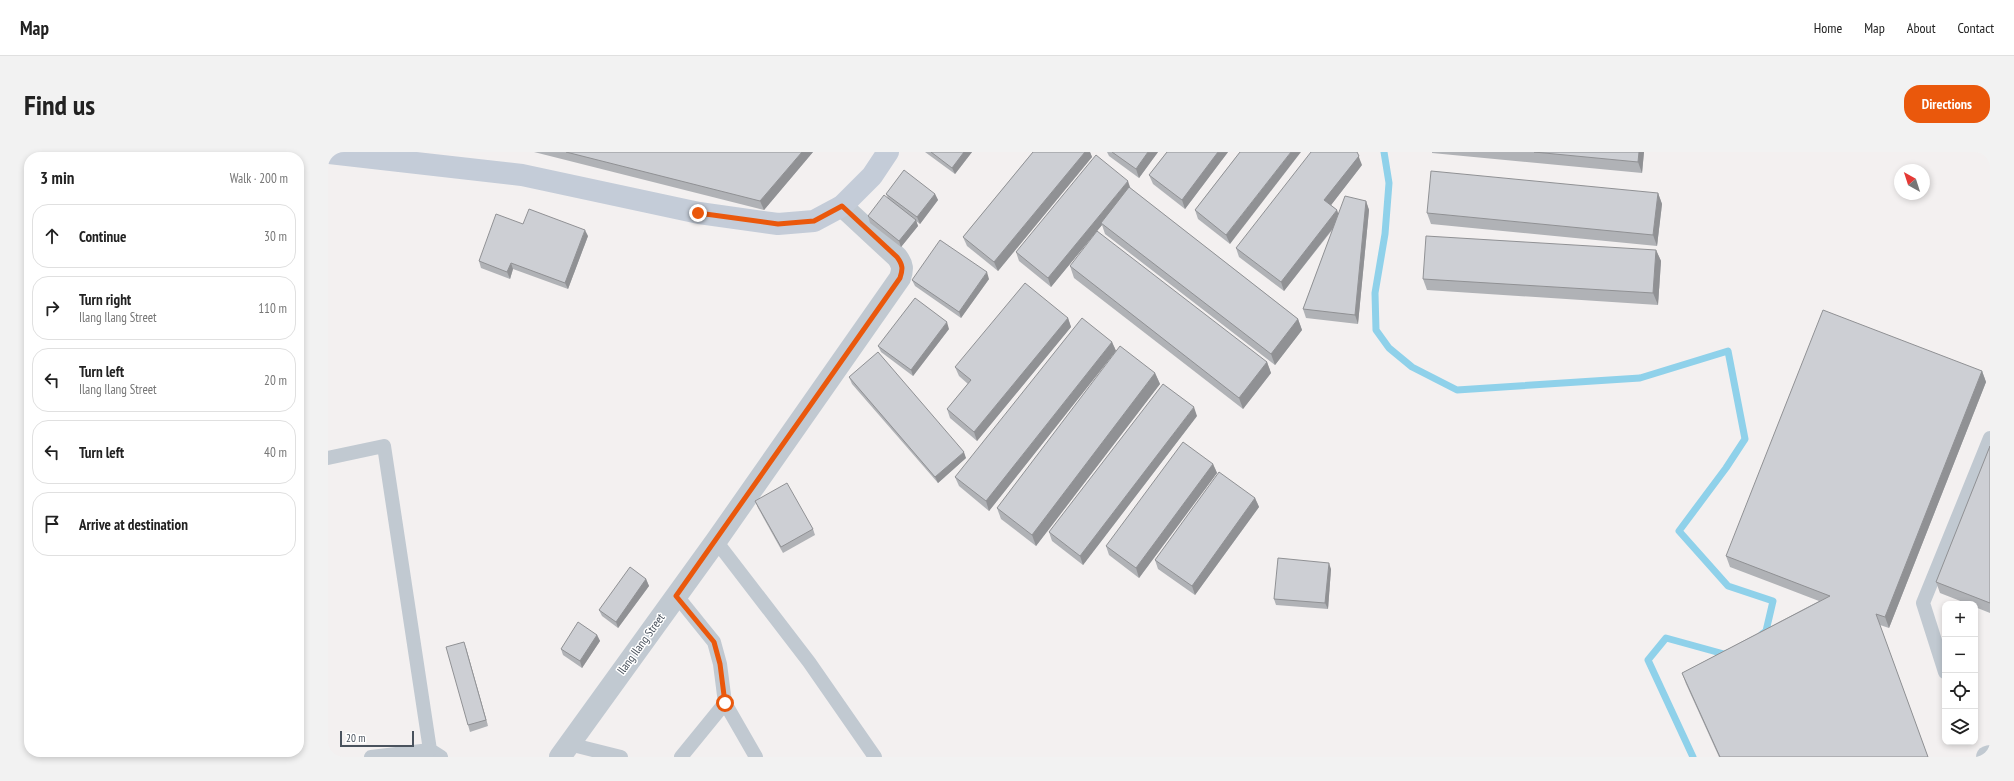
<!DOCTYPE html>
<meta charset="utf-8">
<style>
:root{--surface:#fff;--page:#f2f2f2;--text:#222;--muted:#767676;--line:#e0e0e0;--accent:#ea580c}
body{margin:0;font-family:"PT Sans Narrow",sans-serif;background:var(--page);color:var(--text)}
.controls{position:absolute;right:12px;bottom:12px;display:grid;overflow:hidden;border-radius:8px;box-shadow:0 2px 6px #0003}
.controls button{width:36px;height:36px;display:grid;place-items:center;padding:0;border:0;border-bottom:1px solid var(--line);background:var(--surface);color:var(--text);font:20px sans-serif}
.compass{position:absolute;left:1566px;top:12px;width:36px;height:36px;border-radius:50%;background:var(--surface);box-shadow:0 2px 6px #0003;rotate:321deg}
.scale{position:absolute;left:12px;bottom:10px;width:74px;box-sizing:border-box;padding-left:4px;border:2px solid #49525d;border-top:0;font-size:11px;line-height:14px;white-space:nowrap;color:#49525d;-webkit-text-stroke:3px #fff;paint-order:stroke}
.stop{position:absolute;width:12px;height:12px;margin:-9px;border:3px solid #ea580c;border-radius:50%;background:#fff}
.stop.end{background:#ea580c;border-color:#fff;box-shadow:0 1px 4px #0008}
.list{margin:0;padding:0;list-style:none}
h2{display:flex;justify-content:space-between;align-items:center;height:52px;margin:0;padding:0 16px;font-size:17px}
h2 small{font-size:13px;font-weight:400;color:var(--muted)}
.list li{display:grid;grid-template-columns:26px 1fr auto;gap:12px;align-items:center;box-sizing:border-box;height:64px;margin:0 8px 8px;padding:0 8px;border:1px solid var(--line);border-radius:16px}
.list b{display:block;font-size:15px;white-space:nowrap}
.list p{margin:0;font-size:13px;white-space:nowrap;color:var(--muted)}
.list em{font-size:13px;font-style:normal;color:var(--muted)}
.icon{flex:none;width:22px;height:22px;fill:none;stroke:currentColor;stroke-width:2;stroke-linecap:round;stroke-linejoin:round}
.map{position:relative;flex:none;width:1662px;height:605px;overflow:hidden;border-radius:16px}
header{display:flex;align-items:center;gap:24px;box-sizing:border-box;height:56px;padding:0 20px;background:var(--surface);border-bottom:1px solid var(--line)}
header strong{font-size:19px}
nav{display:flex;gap:22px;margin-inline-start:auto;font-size:14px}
.intro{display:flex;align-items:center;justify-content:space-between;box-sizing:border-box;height:96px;padding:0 24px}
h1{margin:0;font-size:28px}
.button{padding:10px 18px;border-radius:16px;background:var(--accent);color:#fff;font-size:14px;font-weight:700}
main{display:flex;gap:24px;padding:0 24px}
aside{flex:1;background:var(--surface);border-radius:16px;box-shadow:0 2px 6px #0003}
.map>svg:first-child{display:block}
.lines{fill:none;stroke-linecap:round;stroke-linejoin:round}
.stream{stroke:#8fd1ea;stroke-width:7}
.lane{stroke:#c1c9d1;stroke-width:14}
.street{stroke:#c1c9d1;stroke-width:22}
.secondary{stroke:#c4ccd8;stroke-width:22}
.wall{fill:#b0b2b6}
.shaded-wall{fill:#909194}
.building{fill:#cdcfd4;stroke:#909194}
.route{stroke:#ea580c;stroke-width:5}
.labels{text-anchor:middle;stroke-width:3;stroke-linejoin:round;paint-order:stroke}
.street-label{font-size:12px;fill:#49525d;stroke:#fff}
</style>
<header>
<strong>Map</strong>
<nav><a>Home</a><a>Map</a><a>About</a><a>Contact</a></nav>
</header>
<div class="intro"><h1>Find us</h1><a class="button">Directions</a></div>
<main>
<aside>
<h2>3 min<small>Walk · 200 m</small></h2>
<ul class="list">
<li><svg class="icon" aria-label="ahead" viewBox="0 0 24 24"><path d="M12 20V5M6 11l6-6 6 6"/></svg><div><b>Continue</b></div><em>30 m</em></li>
<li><svg class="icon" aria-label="right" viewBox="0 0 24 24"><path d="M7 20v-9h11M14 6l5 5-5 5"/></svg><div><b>Turn right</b><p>Ilang Ilang Street</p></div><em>110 m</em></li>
<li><svg class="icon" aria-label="left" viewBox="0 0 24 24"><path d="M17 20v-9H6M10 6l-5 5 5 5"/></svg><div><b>Turn left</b><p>Ilang Ilang Street</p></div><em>20 m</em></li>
<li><svg class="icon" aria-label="left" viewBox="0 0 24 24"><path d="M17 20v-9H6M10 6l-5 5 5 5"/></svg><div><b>Turn left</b></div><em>40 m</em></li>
<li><svg class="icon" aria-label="arrive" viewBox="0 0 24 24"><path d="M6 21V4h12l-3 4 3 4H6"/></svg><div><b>Arrive at destination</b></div></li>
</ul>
</aside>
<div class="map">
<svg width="1662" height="605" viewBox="0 0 1662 605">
<rect width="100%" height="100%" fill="#f3f0f0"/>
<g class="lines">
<!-- stream -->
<g class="stream">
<path d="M1056 0 1061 31 1057 82 1047 141 1048 178 1061 196 1084 215 1129 238 1312 226 1400 199 1417 287 1398 316 1351 379 1400 434 1445 449 1438 479 1434 482"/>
<path d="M1365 605 1320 508 1338 486 1396 502 1399 501"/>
</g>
<!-- lane -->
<g class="lane">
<path d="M0 306 56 294 102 598 113 605"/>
<path d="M388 389 481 510 547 605"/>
<path d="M348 443 386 490 392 512 397 551 428 605"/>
<path d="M1617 520 1595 451 1662 286"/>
<path d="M241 592 293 605"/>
<path d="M43 605 102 598"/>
<path d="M353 605 397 551"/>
</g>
<!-- street -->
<g class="street">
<path d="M232 605 388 389 572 126C575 117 575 113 569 105L514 54"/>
<path d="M1659 605 1662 604"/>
</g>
<!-- secondary -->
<path class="secondary" d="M0 1 194 23 371 61 450 72 486 69 514 54 544 24 560 0"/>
</g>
<!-- wall -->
<g class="wall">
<path d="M206 0H485L436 58Z"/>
<path d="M597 0H644L627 22Z"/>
<path d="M705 0H762L764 5 670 119 639 94 635 85Z"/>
<path d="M779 0H830L811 26 781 4Z"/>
<path d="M839 0H900L857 57 825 32 821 23Z"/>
<path d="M912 0 902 92 870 67 867 58Z"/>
<path d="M1104 0H1316L1314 21 1104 1Z"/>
<path d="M1034 13 1003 53 1009 58 1010 62 1038 49 1041 58 1030 172 978 166 975 157 1005 77 956 139 911 105 908 96Z"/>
<path d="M803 37 970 167 974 178 947 213 777 82 774 73 723 135 691 109 688 100Z"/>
<path d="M1330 41 1334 52 1329 94 1103 72 1099 61Z"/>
<path d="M558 42H607L610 48 592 72 588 69 590 74 573 95 542 71 540 64 560 46Z"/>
<path d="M195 72 260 84 240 137 185 117 182 127 153 116 151 109Z"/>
<path d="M1328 98 1333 109 1330 153 1099 138 1095 127Z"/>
<path d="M742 114 939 210 943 221 915 257 746 126Z"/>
<path d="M661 127 633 166 587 134 584 128Z"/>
<path d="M740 166 743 175 649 289 622 266 619 257 640 232 631 224 627 215Z"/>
<path d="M621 177 585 224 553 200 550 194Z"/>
<path d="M784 190 788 199 661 359 631 334 627 325Z"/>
<path d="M1654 219 1658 230 1561 476 1552 473 1600 605H1391L1358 532 1354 521 1491 449 1402 415 1398 404Z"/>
<path d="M827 221 832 232 708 394 673 367 669 356Z"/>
<path d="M521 225 638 306 610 331 524 232Z"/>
<path d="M869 264 755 413 724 389 721 380Z"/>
<path d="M1662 294V461L1647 455V452H1640L1612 441 1608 430Z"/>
<path d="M885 312 889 321 811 426 781 403 778 394Z"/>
<path d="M927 346 931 355 867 443 830 417 827 408Z"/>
<path d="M427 349 485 377 487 383 455 401 430 356Z"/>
<path d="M1003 417 1000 457 948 453 946 447Z"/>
<path d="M318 427 321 434 290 476 274 464 271 458Z"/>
<path d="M269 483 272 489 254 516 235 503 233 497Z"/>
<path d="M138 496 160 574 142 580 140 573Z"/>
</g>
<!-- shaded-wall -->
<g class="shaded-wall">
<path d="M474 0H485L436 58 432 49Z"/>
<path d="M636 0H644L627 22 624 16Z"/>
<path d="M757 0H762L764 5 670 119 666 110Z"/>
<path d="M820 0H830L811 26 808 17Z"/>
<path d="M890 0H900L857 57 854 48Z"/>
<path d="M963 0H973L902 92 898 83Z"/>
<path d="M1029 0 1034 13 1000 57 996 48Z"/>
<path d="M1311 0H1316L1314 21 1310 10Z"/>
<path d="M800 29 803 38 773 71 774 73 723 135 720 126Z"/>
<path d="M1330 41 1334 52 1329 94 1325 83Z"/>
<path d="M607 42 610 48 592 72 589 65Z"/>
<path d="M1038 49 1041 58 1030 172 1027 163Z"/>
<path d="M1009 58 1012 67 956 139 953 130Z"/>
<path d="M588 68 590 74 573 95 571 89Z"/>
<path d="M257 78 260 84 240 137 237 131Z"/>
<path d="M1328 98 1333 109 1330 153 1325 141Z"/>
<path d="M183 111 185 117 182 127 179 120Z"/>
<path d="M659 120 661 127 633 166 631 160Z"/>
<path d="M740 166 743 175 649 289 646 280Z"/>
<path d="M970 167 974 178 947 213 943 202Z"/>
<path d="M619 170 621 177 585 224 583 218Z"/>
<path d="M784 190 788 199 661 359 658 349Z"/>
<path d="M939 210 943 221 915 257 911 246Z"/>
<path d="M1654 219 1658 230 1561 476 1557 465Z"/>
<path d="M827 221 832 232 708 394 704 383Z"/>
<path d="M866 255 869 264 755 413 752 404Z"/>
<path d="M636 300 638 306 610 331 607 325Z"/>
<path d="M885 312 889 321 811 426 808 416Z"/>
<path d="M927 346 931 355 867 443 864 434Z"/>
<path d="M1001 411 1003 417 1000 457 997 451Z"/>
<path d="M318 427 321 434 290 476 288 470Z"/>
<path d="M269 483 272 489 254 516 252 509Z"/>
<path d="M136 490 138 496 160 574 158 568Z"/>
</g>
<!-- building -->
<g class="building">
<path d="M238 0H474L432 49Z"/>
<path d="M603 0H636L624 16Z"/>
<path d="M705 0H757L666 110 635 85Z"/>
<path d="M784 0H820L808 17Z"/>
<path d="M839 0H890L854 48 821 23Z"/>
<path d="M912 0H963L898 83 867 58Z"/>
<path d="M983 0H1029L1031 4 996 48 1009 58 953 130 908 96Z"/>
<path d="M1206 0H1311L1310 10Z"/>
<path d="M768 3 800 29 720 126 688 100Z"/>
<path d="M576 18 607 42 589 65 558 42Z"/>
<path d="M1103 19 1330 41 1325 83 1099 61Z"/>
<path d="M801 35 970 167 943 202 773 71Z"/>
<path d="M556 43 588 68 571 89 540 64Z"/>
<path d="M1017 44 1038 49 1027 163 975 157Z"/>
<path d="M201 57 257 78 237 131 183 111 179 120 151 109 168 62 195 72Z"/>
<path d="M769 79 939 210 911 246 742 114Z"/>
<path d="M1098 84 1328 98 1325 141 1095 127Z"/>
<path d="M612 88 659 120 631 160 584 128Z"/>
<path d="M697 131 740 166 646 280 619 257 643 228 627 215Z"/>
<path d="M587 146 619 170 583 218 550 194Z"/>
<path d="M1495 158 1654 219 1557 465 1548 462 1600 605H1392L1354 521 1502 444 1398 404Z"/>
<path d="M754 166 784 190 658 349 627 325Z"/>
<path d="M792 194 827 221 704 383 669 356Z"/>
<path d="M550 200 636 300 607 325 521 225Z"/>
<path d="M835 232 866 255 752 404 721 380Z"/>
<path d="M855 290 885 312 808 416 778 394Z"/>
<path d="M1662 294V451L1608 430Z"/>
<path d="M891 320 927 346 864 434 827 408Z"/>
<path d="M459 331 485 377 453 395 427 349Z"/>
<path d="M950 406 1001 411 997 451 946 447Z"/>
<path d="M302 415 318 427 288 470 271 458Z"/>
<path d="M250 470 269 483 252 509 233 497Z"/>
<path d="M136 490 158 568 140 573 118 495Z"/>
</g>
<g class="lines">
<!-- route -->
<path class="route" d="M370 61 450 72 486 69 514 54 569 105C575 113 575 117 572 126L348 444 386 490 392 512 397 551"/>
</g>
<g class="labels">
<!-- street labels -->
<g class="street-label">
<text transform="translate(313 492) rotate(-54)" y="4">Ilang Ilang Street</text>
</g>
</g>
</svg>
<div class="controls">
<button>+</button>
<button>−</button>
<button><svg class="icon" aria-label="locate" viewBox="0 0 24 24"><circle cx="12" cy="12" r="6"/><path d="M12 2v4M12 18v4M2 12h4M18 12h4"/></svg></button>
<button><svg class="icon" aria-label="layers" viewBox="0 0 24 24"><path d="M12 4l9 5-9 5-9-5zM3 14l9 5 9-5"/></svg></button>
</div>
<svg class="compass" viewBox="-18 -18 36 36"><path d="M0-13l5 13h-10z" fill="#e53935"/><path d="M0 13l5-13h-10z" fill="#767676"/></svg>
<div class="scale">20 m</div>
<div class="stop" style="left:397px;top:551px"></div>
<div class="stop end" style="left:370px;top:61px"></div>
</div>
</main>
